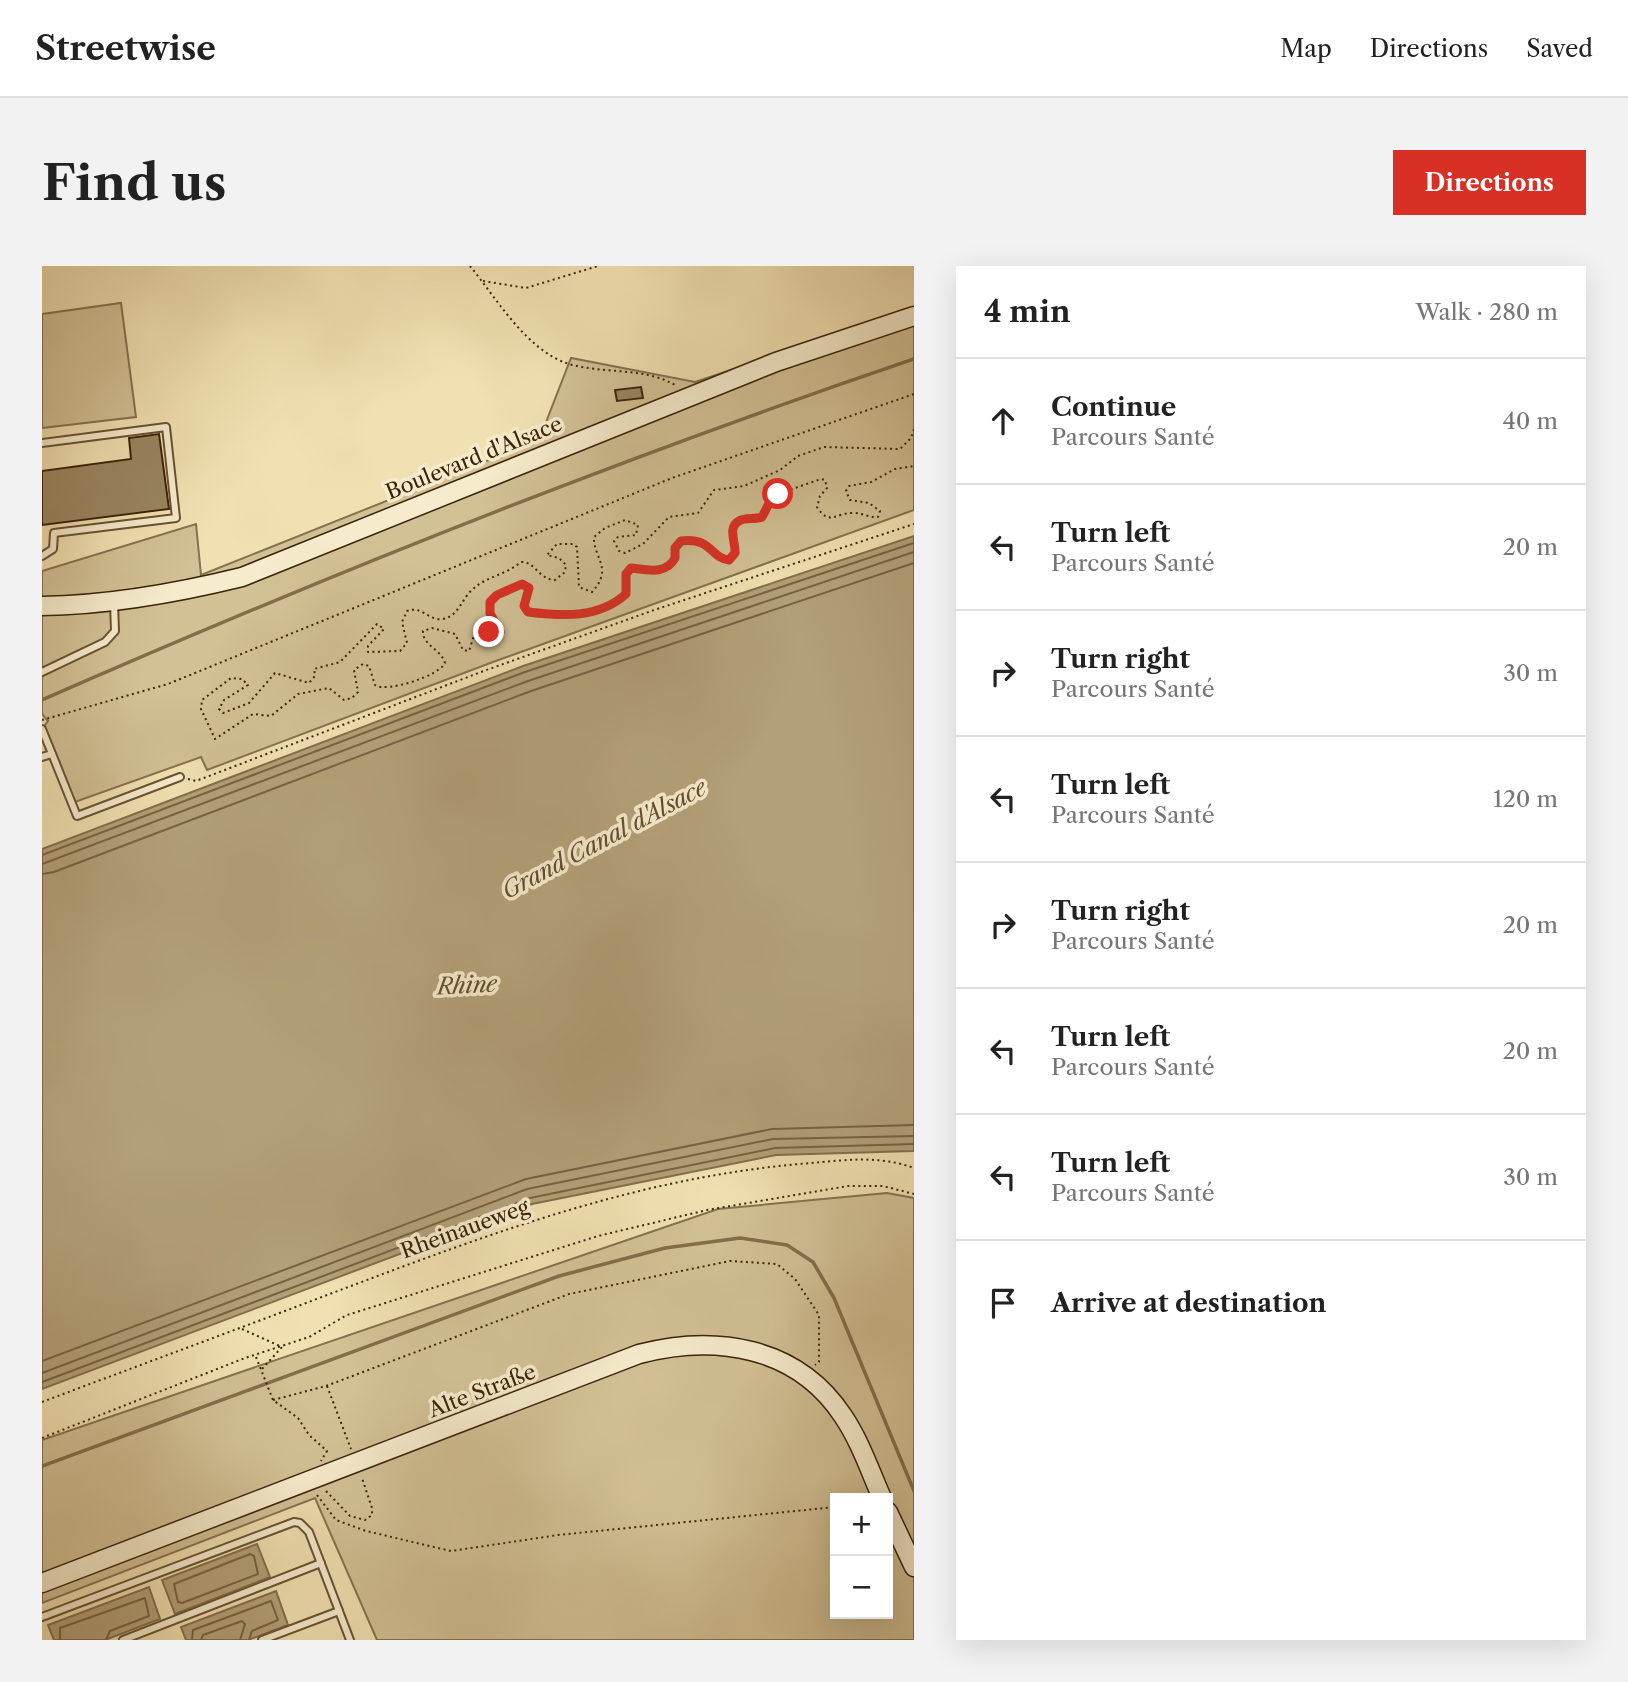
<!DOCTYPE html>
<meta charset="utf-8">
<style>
:root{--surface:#fff;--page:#f2f2f2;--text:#222;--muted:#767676;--line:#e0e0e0;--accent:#d93025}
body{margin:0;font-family:"Libre Caslon Text",serif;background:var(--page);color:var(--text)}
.controls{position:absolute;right:21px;bottom:21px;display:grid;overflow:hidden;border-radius:0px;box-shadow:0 7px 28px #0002}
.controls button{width:63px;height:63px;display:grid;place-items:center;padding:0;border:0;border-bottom:2px solid var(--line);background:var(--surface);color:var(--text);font:35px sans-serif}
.stop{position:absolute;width:21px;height:21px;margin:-16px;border:5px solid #d93025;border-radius:50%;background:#fff}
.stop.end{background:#d93025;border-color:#fff;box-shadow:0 2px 7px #0008}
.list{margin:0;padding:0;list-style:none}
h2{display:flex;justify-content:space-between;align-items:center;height:91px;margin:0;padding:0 28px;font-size:30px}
h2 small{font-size:23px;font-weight:400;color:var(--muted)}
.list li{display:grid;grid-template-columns:46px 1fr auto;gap:21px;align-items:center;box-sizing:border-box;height:126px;padding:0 28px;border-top:2px solid var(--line)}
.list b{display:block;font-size:26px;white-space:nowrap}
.list p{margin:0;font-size:23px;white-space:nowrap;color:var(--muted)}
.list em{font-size:23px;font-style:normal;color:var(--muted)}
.icon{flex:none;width:38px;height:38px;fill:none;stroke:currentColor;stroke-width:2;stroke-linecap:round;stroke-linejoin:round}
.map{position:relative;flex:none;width:872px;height:1374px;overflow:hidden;border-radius:0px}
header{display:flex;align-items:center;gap:42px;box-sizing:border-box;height:98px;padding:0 35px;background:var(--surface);border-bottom:2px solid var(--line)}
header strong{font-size:33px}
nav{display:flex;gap:38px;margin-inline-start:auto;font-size:24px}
.intro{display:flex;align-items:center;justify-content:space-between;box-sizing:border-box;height:168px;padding:0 42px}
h1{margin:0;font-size:49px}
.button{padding:18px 32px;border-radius:0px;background:var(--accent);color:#fff;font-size:24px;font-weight:700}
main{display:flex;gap:42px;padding:0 42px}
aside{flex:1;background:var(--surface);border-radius:0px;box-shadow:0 7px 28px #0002}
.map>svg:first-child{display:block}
.green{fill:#d2c195;stroke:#86724e;stroke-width:2;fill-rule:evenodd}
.water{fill:#b3a078;stroke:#836e4b;stroke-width:2}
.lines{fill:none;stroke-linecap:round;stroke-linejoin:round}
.shore{stroke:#776240;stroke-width:2}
.stream{stroke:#836e4b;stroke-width:3.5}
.building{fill:#9a8660;stroke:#3b2308;stroke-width:2}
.lane-casing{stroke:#685232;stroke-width:10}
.secondary-casing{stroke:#3b2308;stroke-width:21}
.path{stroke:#3b2308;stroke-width:2;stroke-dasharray:2 3.5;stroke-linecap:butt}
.lane{stroke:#f6eccd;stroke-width:6}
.secondary{stroke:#f6eccd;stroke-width:18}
.route{stroke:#d93025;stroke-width:9}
.labels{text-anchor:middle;stroke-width:7;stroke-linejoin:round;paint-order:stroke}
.street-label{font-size:21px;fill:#3b2308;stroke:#f6eccd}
.water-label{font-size:23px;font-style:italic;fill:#654f2f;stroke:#f6eccd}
</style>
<header>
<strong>Streetwise</strong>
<nav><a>Map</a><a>Directions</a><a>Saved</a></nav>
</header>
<div class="intro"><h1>Find us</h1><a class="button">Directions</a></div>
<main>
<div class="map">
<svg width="872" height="1374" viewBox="0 0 872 1374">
<rect width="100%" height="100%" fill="#f1e1b2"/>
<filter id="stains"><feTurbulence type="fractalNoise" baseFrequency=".00286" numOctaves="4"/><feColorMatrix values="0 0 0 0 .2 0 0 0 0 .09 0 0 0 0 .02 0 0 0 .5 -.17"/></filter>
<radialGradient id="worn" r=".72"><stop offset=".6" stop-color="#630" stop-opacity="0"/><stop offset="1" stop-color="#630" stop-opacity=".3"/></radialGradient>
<!-- green -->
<g class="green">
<path d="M79 37 94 151 0 162V48Z"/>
<path d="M872 43V244L451 396 165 504 159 491 30 537 0 463 6 455 0 448V305L154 258 159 309 497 174 529 92 653 116Z"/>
<path d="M845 927 872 932V1374H335L273 1232 0 1337V1174L676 943ZM793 1232H846V1348H793Z"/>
</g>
<!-- water -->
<g class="water">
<path d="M872 270V885L734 889 490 938 0 1123V583L481 400Z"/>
<path d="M215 1278 228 1311 133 1348 120 1314Z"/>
<path d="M107 1321 118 1353 63 1374H12L6 1359Z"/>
<path d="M234 1325 246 1359 206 1374H144L139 1361Z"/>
</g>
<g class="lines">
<!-- shore -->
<g class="shore">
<path d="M0 589 483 406 872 277"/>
<path d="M0 598 486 415 872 286"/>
<path d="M0 608 12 606 489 425 872 297"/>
<path d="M0 1095 484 913 730 863 872 859"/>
<path d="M0 1107 485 923 731 873 872 870"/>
<path d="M0 1116 488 932 733 882 872 878"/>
<path d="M208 1288 212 1290 216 1308 140 1337 136 1336 132 1318Z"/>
<path d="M18 1374V1362L103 1332 107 1350 68 1365 64 1374"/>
<path d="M150 1374 151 1364 229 1335 236 1354 210 1365 207 1374"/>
<path d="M159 1374 161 1369 200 1355 203 1358 198 1374"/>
</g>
<!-- stream -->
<g class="stream">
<path d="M0 434C285 309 577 193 872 93"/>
<path d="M0 1200 517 1010 623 982 698 972 745 979 771 996 792 1032 872 1225"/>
</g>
</g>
<!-- building -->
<g class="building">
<path d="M599 121 601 132 575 135 573 124Z"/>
<path d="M117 168 127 243 0 259V205L89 193 87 172Z"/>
</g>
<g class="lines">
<!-- lane casing -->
<g class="lane-casing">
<g id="lane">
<path d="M0 177 124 161 134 252 12 267 11 283 0 290"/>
<path d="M0 406 63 376 73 365 72 337"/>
<path d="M0 463 35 550 138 511"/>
<path d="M0 491 10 488"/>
<path d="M0 1351 252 1256 258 1257 267 1266 308 1374"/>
<path d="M81 1374 279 1297"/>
<path d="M220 1374 297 1345"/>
</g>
</g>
<!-- secondary casing -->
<g class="secondary-casing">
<g id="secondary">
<path d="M0 340C68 339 135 327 200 311L734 96 872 50"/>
<path d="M846 1246 872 1301"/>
<path d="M0 1317 597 1088C673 1068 755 1080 801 1150 818 1175 828 1205 840 1232"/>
</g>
</g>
<!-- path -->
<g class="path">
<path d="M428 0C455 33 485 85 527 98 561 108 602 101 633 119"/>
<path d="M441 15 484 22 556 0"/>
<path d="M872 163 869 172 858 183 782 181 756 190 738 204 702 220 672 224 656 247 627 251 601 278 583 287 577 285 572 275 576 271 594 269 596 259 583 254 563 262 552 271C551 292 572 302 550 326L537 321 535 281 531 278H515L505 289 517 292 524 299 523 306 513 314C497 314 493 295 479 296 464 309 445 310 431 323 420 332 417 350 401 353 386 355 380 339 365 345L360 356 365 377 358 385 326 386V380L342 363 335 358 298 396 272 403 273 410 267 417 233 407 207 437 181 447 177 443 182 434 206 419 200 413 189 412 160 434 159 443 173 473 211 448 229 450 256 428 287 422 302 434 310 432 316 426 312 404 321 398 327 400 333 419C344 427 397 410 403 397 399 383 380 379 381 365L390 362 413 368 421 384 427 385 435 360 440 358 455 370 458 366 448 347V336L455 329 480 318 487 322 482 339 486 346C511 349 573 354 585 324 587 319 585 313 584 308L589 302C611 305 632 311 633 282L639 275C666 271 677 296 690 292L693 258 697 255 720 251 730 232 736 228 779 213 783 214 785 222 778 230 775 241C788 261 794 246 812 247 821 247 827 252 836 251L838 245 827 237 808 234 804 225 807 220 829 216 853 203 872 200"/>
<path d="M0 454 126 418 630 212 872 128"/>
<path d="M146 513 154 515 439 406 615 343 872 258"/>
<path d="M200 1063 240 1081 220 1103"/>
<path d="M214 1091 231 1134 256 1152 267 1169 285 1185 279 1195"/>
<path d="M285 1120 309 1183"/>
<path d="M231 1134 284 1120 527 1028 688 995 735 998 753 1013 777 1049V1096L773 1099"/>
<path d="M0 1136C98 1099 196 1063 293 1026 447 968 592 913 757 898 797 895 834 888 872 902"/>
<path d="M0 1172 203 1092 267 1071 305 1049 556 970 665 944 806 920H841L872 928"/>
<path d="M284 1225 308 1250 323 1254 330 1249V1242L320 1212"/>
<path d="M275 1229 294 1254 324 1265 409 1285 516 1269 793 1241"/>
</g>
<!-- lane -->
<use href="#lane" class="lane"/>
<!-- secondary -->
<use href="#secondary" class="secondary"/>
</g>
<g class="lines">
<!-- route -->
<path class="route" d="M447 366 452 370 458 366 448 347V336L455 329 480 318 487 322 482 340 486 346C520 350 556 353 584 328V308L589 302C606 304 624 309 633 292V282L639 275C670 271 668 292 687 294L693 287C694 277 685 261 697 255 704 251 713 254 720 251L730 232 736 228"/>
</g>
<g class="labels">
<!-- street labels -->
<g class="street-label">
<text transform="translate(432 192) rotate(-22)" y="7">Boulevard d'Alsace</text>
<text transform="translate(423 963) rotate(-20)" y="7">Rheinaueweg</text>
<text transform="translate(440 1125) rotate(-21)" y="7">Alte Straße</text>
</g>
<!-- water labels -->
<g class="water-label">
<text transform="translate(562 573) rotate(-28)" y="8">Grand Canal d'Alsace</text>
<text transform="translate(425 719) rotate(-3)" y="8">Rhine</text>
</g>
</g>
<rect width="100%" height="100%" filter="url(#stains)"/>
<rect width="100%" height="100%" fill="url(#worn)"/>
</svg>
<div class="controls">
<button>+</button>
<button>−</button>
</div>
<div class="stop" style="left:736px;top:228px"></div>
<div class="stop end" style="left:447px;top:366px"></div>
</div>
<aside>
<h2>4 min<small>Walk · 280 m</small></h2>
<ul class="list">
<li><svg class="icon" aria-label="ahead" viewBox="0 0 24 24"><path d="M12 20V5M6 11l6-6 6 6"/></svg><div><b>Continue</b><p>Parcours Santé</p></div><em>40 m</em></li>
<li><svg class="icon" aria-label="left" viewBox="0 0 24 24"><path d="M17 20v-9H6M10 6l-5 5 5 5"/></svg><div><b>Turn left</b><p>Parcours Santé</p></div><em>20 m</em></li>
<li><svg class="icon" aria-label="right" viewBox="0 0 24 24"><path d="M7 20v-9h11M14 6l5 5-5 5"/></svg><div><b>Turn right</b><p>Parcours Santé</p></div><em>30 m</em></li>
<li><svg class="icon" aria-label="left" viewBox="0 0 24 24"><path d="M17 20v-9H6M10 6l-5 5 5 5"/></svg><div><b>Turn left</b><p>Parcours Santé</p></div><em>120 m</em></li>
<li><svg class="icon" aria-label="right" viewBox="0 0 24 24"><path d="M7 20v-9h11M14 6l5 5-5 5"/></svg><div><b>Turn right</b><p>Parcours Santé</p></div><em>20 m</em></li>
<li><svg class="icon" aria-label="left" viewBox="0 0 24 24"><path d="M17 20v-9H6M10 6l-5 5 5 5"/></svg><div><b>Turn left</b><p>Parcours Santé</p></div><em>20 m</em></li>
<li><svg class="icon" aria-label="left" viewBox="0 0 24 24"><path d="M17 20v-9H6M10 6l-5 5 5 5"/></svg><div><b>Turn left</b><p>Parcours Santé</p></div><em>30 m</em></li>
<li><svg class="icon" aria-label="arrive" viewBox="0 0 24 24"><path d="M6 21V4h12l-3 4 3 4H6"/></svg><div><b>Arrive at destination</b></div></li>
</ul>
</aside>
</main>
